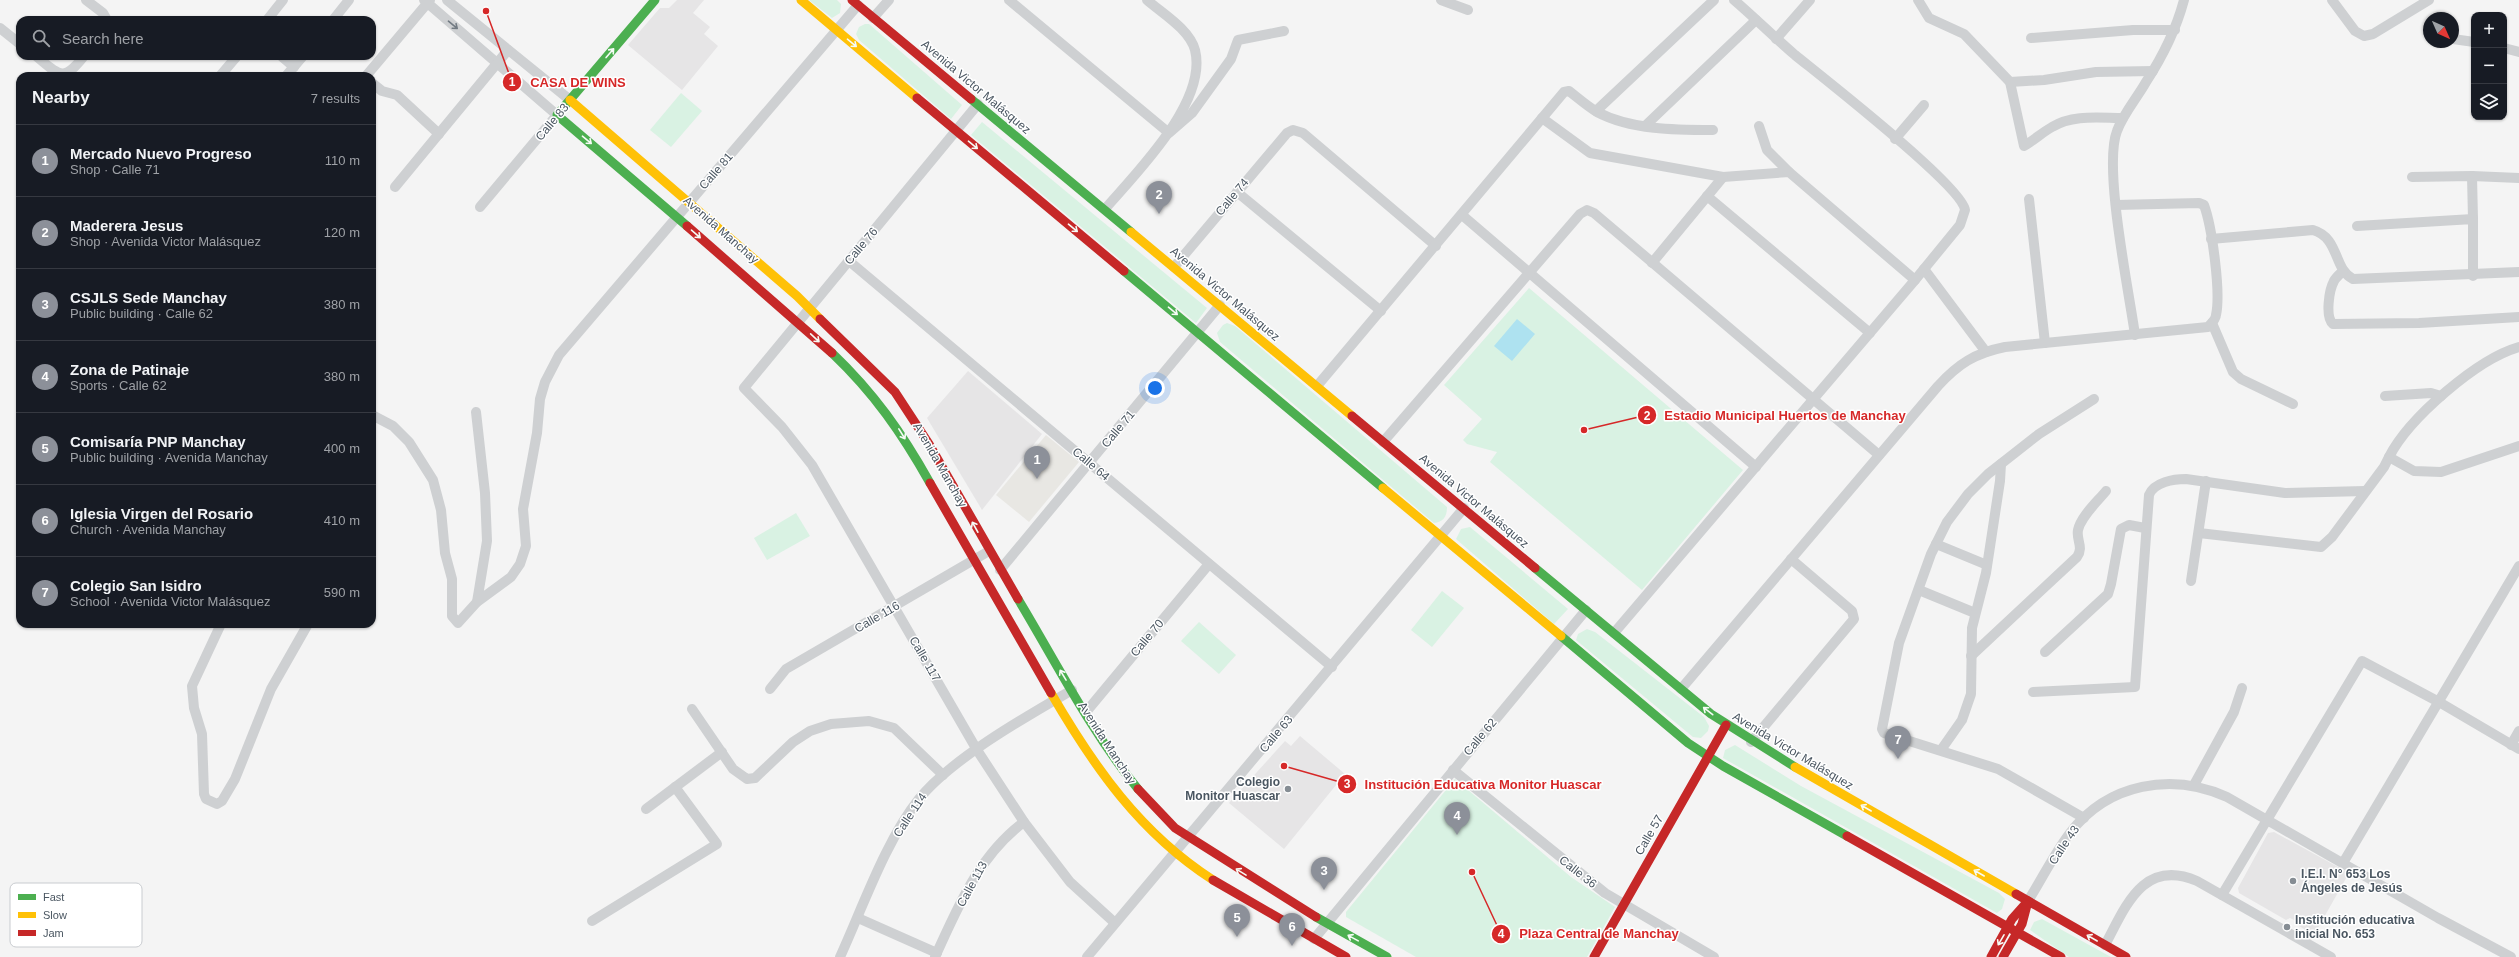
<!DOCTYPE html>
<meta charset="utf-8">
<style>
:root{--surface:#171b24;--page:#20242c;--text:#f1f3f6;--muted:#9ea1a6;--line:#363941;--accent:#8c9099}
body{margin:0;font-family:Arial,sans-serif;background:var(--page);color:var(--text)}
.controls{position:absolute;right:12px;top:12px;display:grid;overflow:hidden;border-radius:8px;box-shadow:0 1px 3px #0004}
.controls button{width:36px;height:36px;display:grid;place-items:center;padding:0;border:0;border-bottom:1px solid var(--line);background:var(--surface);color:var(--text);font:20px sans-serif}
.compass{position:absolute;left:2423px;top:12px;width:36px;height:36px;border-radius:50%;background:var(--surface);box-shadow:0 1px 3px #0004;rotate:135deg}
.you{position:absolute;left:1155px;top:388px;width:14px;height:14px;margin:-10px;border:3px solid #fff;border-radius:50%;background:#1a73e8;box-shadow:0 0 0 6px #1a73e833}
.badge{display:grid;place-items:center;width:26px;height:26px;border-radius:50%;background:var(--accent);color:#fff;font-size:13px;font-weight:700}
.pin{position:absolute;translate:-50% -33px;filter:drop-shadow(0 1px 2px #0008)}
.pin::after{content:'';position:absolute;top:21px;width:14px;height:12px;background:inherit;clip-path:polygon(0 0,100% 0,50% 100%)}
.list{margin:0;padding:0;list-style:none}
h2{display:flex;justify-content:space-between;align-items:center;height:52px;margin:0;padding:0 16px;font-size:17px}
h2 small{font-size:13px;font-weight:400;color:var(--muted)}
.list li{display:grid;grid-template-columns:26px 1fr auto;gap:12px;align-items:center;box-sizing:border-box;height:72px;padding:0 16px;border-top:1px solid var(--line)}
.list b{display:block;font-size:15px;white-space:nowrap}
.list p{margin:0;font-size:13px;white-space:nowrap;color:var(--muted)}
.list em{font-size:13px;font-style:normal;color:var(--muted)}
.icon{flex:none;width:22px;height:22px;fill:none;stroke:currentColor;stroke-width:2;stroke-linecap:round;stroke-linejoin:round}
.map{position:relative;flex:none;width:2519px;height:957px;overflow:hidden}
.search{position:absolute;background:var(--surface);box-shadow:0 1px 3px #0004;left:16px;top:16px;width:360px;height:44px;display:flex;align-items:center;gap:10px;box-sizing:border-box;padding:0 14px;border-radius:12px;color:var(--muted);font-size:15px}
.panel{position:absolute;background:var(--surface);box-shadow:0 1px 3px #0004;left:16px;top:72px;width:360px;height:556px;border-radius:12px}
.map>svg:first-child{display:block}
.commercial{fill:#e8e7e3}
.education{fill:#e6e5e6}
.green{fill:#d9f2e3}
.water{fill:#aee2f0}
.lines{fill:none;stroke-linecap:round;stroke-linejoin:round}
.street{stroke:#ced0d2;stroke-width:10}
.fast{stroke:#4caf50;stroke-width:9}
.slow{stroke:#ffc107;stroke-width:9}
.jam{stroke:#c62828;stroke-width:9}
.oneway{stroke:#727b83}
.oneway2{stroke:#f6fbf6}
.poi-dot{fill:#868d94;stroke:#fff;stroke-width:1.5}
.labels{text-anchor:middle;stroke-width:3;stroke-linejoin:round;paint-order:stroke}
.street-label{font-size:12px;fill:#4a5661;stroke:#fff}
.poi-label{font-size:12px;font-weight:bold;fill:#4a5661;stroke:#fff;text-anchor:start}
.key{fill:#fff;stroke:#c9ccd0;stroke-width:1}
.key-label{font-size:11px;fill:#4a5661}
.leader{fill:none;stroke:#d62828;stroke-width:1.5}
.callout-dot{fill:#d62828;stroke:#fff;stroke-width:1.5}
.mark-label{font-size:12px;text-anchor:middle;font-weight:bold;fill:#fff}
.callout-label{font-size:13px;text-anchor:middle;font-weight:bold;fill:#d62828;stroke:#fff;stroke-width:3;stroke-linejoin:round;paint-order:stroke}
</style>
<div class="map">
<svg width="2519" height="957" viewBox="0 0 2519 957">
<rect width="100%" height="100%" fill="#f4f4f4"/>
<!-- commercial -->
<path class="commercial" d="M1046 435 1079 462 1029 522 996 495Z"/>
<!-- education -->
<g class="education">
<path d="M677 0H704L693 13 710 27 704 34 718 46 682 90 628 45 660 8H669Z"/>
<path d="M968 371 1042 434 982 510 927 418Z"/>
<path d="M1300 736 1345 774 1284 849 1229 803 1285 741 1291 746Z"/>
<path d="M2274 832 2349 873 2314 935 2299 926 2298 922 2290 918 2286 920 2239 893 2238 888 2268 833Z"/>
</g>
<!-- green -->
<g class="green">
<path d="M809 0H837L841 4 840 13 832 18Z"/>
<path d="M865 24H869L962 105 951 119 859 40 856 34 859 27Z"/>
<path d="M681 93 702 111 671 147 650 130Z"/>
<path d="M982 122 1207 308 1196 323 971 135Z"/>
<path d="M1529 288 1743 470 1642 590 1490 462 1497 452 1467 444 1463 440 1482 419 1444 385Z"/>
<path d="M1227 323 1235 326 1447 507C1447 517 1443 522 1434 523L1220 342 1217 333 1223 325Z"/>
<path d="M796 513 810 536 767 560 754 538Z"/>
<path d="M1470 527 1568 609 1554 624 1456 539 1461 529Z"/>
<path d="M1442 591 1464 608 1432 647 1411 630Z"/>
<path d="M1199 622 1236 655 1219 674 1181 641Z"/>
<path d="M1587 629 1595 632 1704 717 1709 726 1708 731 1701 738 1693 737 1576 640 1578 634Z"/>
<path d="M1735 745 1801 786 1999 893 2005 899 2002 909 1997 913 1723 758 1725 750Z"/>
<path d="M1455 779 1571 877 1615 907 1587 957H1416L1346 917V912Z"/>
<path d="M2042 919 2111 957H2069L2030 930 2034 922Z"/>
</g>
<!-- water -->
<path class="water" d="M1517 319 1535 334 1512 361 1494 346Z"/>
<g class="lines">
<!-- street -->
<g class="street">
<path d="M86 0 103 13 107 20"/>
<path d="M424 0 557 115 480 207"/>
<path d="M447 0 570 100"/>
<path d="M1009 0 1169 133 1192 113 1231 59 1238 40 1284 31"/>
<path d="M1441 0 1468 10"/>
<path d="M1918 0 1929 18 1964 34 2010 82 2024 146C2034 140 2043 132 2052 127 2073 114 2100 118 2123 118"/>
<path d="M2332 0 2355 31 2364 36 2373 34 2429 0"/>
<path d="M873 18 889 0"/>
<path d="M267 20 283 0"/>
<path d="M333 20 349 0"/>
<path d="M0 28 20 44"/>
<path d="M2031 38 2133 30H2175"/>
<path d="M1776 39 1810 0"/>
<path d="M2453 39 2474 42"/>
<path d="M2504 48 2519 52"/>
<path d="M36 56C59 75 63 83 84 56"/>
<path d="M281 56 294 67"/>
<path d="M220 76 237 56"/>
<path d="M286 76 303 56"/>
<path d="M366 76 430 0"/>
<path d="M2010 82 2044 80 2096 72 2153 71"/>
<path d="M372 83 382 91 397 95 439 134"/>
<path d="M978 104 744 388 782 427 812 465 977 750 1024 822 1070 882 1115 923"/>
<path d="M1596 111 1714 0"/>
<path d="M1542 118 1590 153 1723 177 1789 172 1915 280"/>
<path d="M1645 126 1756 20"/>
<path d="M1759 126 1767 150 1789 172"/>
<path d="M1895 139 1924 105"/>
<path d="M2472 176 2519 178"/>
<path d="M2412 177 2472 176 2473 219"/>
<path d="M395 187 508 50"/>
<path d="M1237 192 1381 311"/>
<path d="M1707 196 1870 333"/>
<path d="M2029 199 2045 343"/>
<path d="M1105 209C1136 173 1208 102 1195 50 1189 29 1163 14 1147 0"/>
<path d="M1462 215 1756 467"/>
<path d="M2357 226 2473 219V276"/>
<path d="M2211 239 2313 230C2340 238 2333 269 2353 279L2519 272"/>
<path d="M849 261 1332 667"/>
<path d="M1652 263 1723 177"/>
<path d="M1174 267 1287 133 1293 130 1303 133 1436 246"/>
<path d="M1924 269 1986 352"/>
<path d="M2343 271C2340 274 2336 277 2334 281 2329 290 2325 317 2333 324L2419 323 2519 317"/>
<path d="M2212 323 2233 372 2241 379 2293 404"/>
<path d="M2135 335C2129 291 2103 167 2117 131 2123 114 2137 98 2146 82 2163 56 2176 30 2184 0"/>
<path d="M2519 347C2477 359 2409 418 2389 457L2414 471 2441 472 2519 446"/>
<path d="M1317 386 1564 92 1569 91C1578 98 1587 106 1597 112 1631 130 1676 130 1713 130"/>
<path d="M2385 396 2431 393 2441 396"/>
<path d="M476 412 485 493 487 541 477 602"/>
<path d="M372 415 393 426 409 442 433 480 441 510 445 553 452 579V616L458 623 477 602 511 577 520 564 526 546 523 509 537 433 540 399 545 382 559 355 858 5"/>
<path d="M1383 442 1580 214 1587 210 1594 213 1879 455"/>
<path d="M2199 533 2321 547 2332 537 2384 467 2389 457"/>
<path d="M1936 544 1987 565"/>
<path d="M1000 570 1220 305"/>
<path d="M2191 581 2206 481"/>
<path d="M1919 590 1975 613"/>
<path d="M221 624 192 686 194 708 202 734 204 794 206 799 217 804 222 801 235 779 271 689 308 624"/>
<path d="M1614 633 1915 280 1960 225 1965 210C1962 186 1822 77 1795 55 1774 37 1755 18 1734 0"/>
<path d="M2045 652 2108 594 2111 584 2121 529 2129 525 2145 528"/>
<path d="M1971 656 2077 557C2084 547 2076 540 2078 530 2081 516 2098 501 2106 491"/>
<path d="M770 689 786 669 989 551"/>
<path d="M1681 689 1938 386C1958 364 1975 353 2005 347L2208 327C2211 324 2216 319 2216 315 2221 292 2212 227 2204 205L2199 203 2116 205"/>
<path d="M2033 692 2135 687 2149 495C2154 482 2174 479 2186 479L2285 493 2365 491"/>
<path d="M692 709 733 769 747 779 755 778 793 742 810 731 831 724 869 721 894 728 943 775"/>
<path d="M1086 712 1209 564"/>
<path d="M1751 742 1854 619 1852 611 1791 559"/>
<path d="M2511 745 2519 731"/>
<path d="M1941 750 1962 720 1971 694 1972 628 1986 573 2000 481 2001 464"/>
<path d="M1453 770 1605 893 1714 957"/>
<path d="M2194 785 2234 712 2242 688"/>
<path d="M646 809 722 752"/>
<path d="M2084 818 1998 769 1884 733 1882 729 1899 643 1931 554 1947 522 1968 494 1988 474 2039 434 2094 399"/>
<path d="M2343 863 2519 566"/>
<path d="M2222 895 2362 661 2439 702 2519 749"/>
<path d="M2028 901C2042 879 2054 854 2070 833 2108 783 2172 772 2227 797L2438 918 2511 957"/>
<path d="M858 918 937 953"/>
<path d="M592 921 717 844 675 787"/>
<path d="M1314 939 1586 610"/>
<path d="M2105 945C2126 906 2143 858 2197 881L2331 957"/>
<path d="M840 957C862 909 886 840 919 799 951 759 1027 716 1072 690"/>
<path d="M935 957C958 907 979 855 1024 822"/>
<path d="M1087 957 1464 508"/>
</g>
<!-- fast -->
<g class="fast">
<path d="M655 0 557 115 687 226"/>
<path d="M971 99 1131 232"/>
<path d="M1124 271 1383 488"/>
<path d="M832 353C874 393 902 433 930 483"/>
<path d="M1535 568 1711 714 1795 767"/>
<path d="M1018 599C1056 662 1091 732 1138 789"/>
<path d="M1561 636 1688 743 1723 766 1847 836"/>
<path d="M1316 917 1387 957"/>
</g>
<!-- slow -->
<g class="slow">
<path d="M801 0 917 98"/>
<path d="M570 100 797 296 820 319"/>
<path d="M1131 232 1352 416"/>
<path d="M1383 488 1561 636"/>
<path d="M1051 693C1094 767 1140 833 1213 880"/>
<path d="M1795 767 2016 894"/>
</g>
<!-- jam -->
<g class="jam">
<path d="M852 0 971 99"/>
<path d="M917 98 1124 271"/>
<path d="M687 226 832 353"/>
<path d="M820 319 895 392 929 444 1018 599"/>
<path d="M1352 416 1535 568"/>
<path d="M930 483 1051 693"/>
<path d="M1138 789 1175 828 1316 917"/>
<path d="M1847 836 2061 957"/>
<path d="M1213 880 1346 957"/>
<path d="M2016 894 2126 957"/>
<path d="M1594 957 1726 725"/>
<path d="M1991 957 2012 919 2028 901"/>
<path d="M2003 957 2022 924 2027 905"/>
</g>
</g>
<!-- one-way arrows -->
<defs><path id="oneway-shaft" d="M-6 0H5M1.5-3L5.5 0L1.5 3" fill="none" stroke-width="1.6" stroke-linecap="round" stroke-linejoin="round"/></defs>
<use class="oneway" href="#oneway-shaft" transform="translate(453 25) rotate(40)"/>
<g class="oneway2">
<use href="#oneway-shaft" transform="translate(852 43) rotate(40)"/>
<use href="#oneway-shaft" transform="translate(610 53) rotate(-49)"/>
<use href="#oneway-shaft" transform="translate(587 140) rotate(40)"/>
<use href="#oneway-shaft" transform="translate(973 145) rotate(40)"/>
<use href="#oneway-shaft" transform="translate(1073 228) rotate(40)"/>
<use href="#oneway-shaft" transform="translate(696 234) rotate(41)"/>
<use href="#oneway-shaft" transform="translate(1173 311) rotate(40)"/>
<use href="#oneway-shaft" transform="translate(815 338) rotate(43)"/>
<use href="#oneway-shaft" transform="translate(902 434) rotate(58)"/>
<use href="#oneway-shaft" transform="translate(975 527) rotate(-119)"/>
<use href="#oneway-shaft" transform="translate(1063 675) rotate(-121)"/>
<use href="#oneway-shaft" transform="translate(1708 711) rotate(-142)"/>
<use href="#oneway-shaft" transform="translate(1866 808) rotate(-150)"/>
<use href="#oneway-shaft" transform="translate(1241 872) rotate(-148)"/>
<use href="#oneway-shaft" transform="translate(1979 873) rotate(-150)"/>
<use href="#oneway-shaft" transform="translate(1353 938) rotate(-151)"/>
<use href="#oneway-shaft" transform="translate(2092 938) rotate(-150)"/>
<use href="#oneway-shaft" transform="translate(2001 940) rotate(120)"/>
</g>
<!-- markers -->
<g class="poi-dot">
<circle cx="1288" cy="789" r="4"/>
<circle cx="2293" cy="881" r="4"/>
<circle cx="2287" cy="927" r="4"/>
</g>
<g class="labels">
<!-- street labels -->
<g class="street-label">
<text transform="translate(976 87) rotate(40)" y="4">Avenida Victor Malásquez</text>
<text transform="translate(552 122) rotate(-50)" y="4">Calle 83</text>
<text transform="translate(716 171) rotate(-49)" y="4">Calle 81</text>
<text transform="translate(1232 197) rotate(-50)" y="4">Calle 74</text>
<text transform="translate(721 230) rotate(41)" y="4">Avenida Manchay</text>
<text transform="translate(861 246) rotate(-50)" y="4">Calle 76</text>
<text transform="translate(1225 294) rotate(40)" y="4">Avenida Victor Malásquez</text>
<text transform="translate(1118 429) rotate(-50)" y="4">Calle 71</text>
<text transform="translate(1091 464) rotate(40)" y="4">Calle 64</text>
<text transform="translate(940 465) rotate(60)" y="4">Avenida Manchay</text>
<text transform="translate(1474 501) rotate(40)" y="4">Avenida Victor Malásquez</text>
<text transform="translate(877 617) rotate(-30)" y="4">Calle 116</text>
<text transform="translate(1147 638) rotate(-50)" y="4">Calle 70</text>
<text transform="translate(925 659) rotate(60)" y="4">Calle 117</text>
<text transform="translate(1276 734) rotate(-50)" y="4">Calle 63</text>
<text transform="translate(1480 737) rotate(-50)" y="4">Calle 62</text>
<text transform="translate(1107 743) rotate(57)" y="4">Avenida Manchay</text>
<text transform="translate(1793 751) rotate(31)" y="4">Avenida Victor Malásquez</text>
<text transform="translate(910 815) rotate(-56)" y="4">Calle 114</text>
<text transform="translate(1649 835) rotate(-60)" y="4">Calle 57</text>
<text transform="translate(2064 845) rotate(-56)" y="4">Calle 43</text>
<text transform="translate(1578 872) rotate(38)" y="4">Calle 36</text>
<text transform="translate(972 884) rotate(-61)" y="4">Calle 113</text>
</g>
<!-- poi labels -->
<g class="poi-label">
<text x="1280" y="786" text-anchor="end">Colegio<tspan x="1280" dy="14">Monitor Huascar</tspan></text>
<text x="2301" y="878">I.E.I. N° 653 Los<tspan x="2301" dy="14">Ángeles de Jesús</tspan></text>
<text x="2295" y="924">Institución educativa<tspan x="2295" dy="14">inicial No. 653</tspan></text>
</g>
</g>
<!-- legend -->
<rect x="10" y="883" width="132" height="64" rx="6" class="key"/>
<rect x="18" y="894" width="18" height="6" fill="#4caf50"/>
<rect x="18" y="912" width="18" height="6" fill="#ffc107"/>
<rect x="18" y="930" width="18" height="6" fill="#c62828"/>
<g class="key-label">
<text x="43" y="901">Fast</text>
<text x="43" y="919">Slow</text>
<text x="43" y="937">Jam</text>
</g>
<!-- callouts -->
<path class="leader" d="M486 11L512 82M1584 430L1647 415M1284 766L1347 784M1472 872L1501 934"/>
<g class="callout-dot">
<circle cx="486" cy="11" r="4"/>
<circle cx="1584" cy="430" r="4"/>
<circle cx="1284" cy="766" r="4"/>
<circle cx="1472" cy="872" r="4"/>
<circle cx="512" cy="82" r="10"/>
<circle cx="1647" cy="415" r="10"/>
<circle cx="1347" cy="784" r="10"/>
<circle cx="1501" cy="934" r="10"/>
</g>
<g class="mark-label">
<text x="512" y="86">1</text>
<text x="1647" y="420">2</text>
<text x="1347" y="788">3</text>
<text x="1501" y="938">4</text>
</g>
<g class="callout-label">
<text x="578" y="87">CASA DE WINS</text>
<text x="1785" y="420">Estadio Municipal Huertos de Manchay</text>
<text x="1483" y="789">Institución Educativa Monitor Huascar</text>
<text x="1599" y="938">Plaza Central de Manchay</text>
</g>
</svg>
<div class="controls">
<button>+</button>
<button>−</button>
<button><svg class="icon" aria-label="layers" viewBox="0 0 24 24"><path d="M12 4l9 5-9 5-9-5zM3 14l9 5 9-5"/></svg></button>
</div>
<svg class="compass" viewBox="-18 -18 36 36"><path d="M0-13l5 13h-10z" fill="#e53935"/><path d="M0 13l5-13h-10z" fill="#9ea1a6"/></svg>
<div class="you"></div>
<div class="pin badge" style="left:1037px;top:479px">1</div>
<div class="pin badge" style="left:1159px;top:214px">2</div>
<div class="pin badge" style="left:1324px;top:890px">3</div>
<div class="pin badge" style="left:1457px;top:835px">4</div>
<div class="pin badge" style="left:1237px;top:937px">5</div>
<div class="pin badge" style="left:1292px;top:946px">6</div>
<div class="pin badge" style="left:1898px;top:759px">7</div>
<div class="search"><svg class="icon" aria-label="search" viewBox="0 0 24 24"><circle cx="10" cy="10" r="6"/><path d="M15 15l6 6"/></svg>Search here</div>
<section class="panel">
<h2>Nearby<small>7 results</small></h2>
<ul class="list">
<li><span class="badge">1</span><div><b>Mercado Nuevo Progreso</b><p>Shop · Calle 71</p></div><em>110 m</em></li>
<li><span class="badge">2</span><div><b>Maderera Jesus</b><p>Shop · Avenida Victor Malásquez</p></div><em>120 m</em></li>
<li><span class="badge">3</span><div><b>CSJLS Sede Manchay</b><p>Public building · Calle 62</p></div><em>380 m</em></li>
<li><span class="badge">4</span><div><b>Zona de Patinaje</b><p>Sports · Calle 62</p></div><em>380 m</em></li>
<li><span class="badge">5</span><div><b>Comisaría PNP Manchay</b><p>Public building · Avenida Manchay</p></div><em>400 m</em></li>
<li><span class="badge">6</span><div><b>Iglesia Virgen del Rosario</b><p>Church · Avenida Manchay</p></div><em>410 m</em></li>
<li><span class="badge">7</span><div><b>Colegio San Isidro</b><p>School · Avenida Victor Malásquez</p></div><em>590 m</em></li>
</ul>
</section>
</div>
